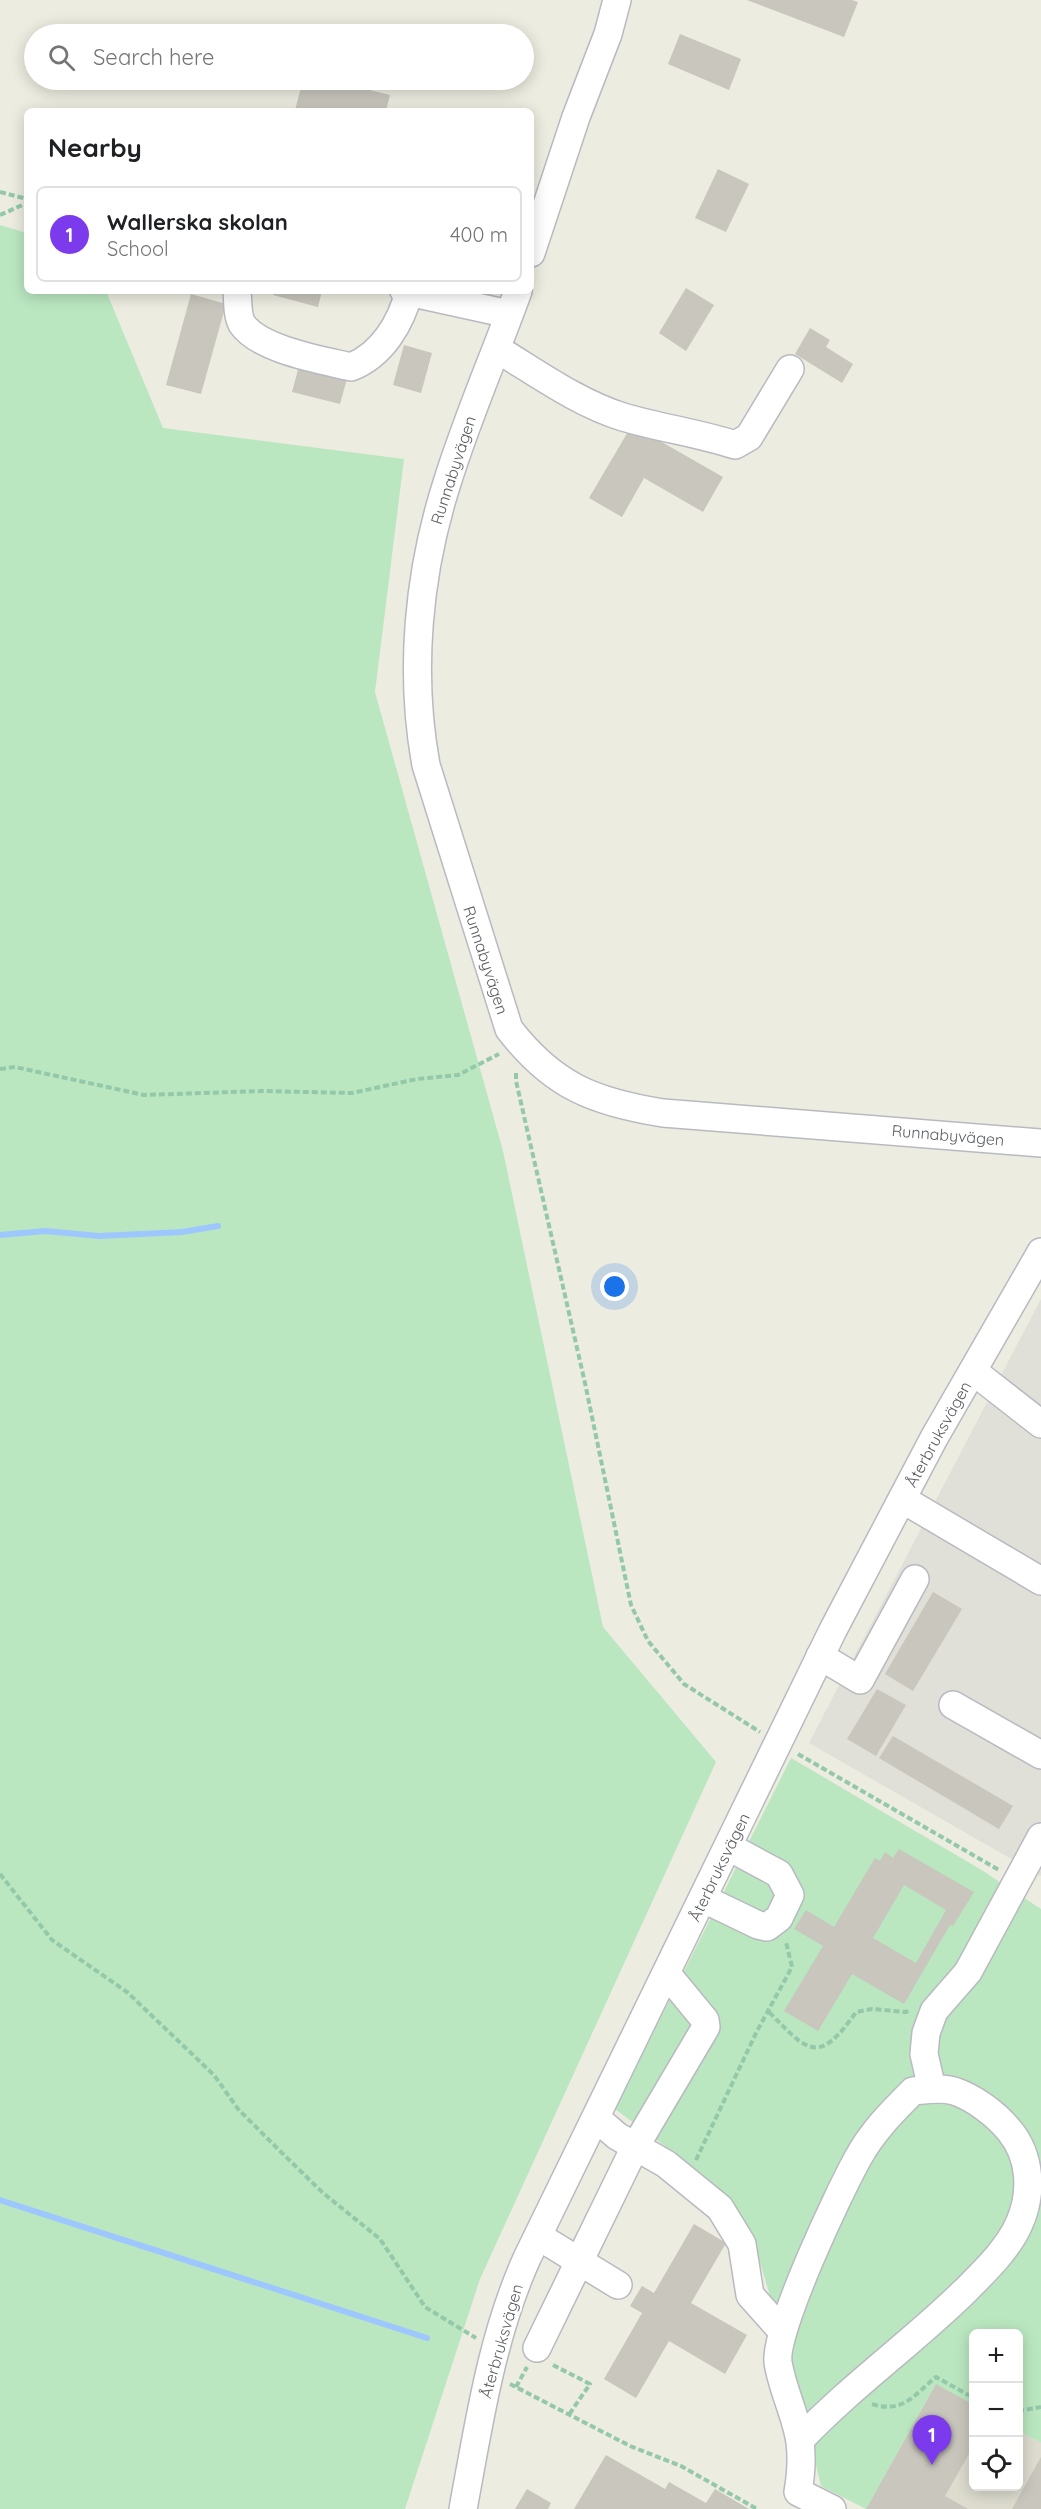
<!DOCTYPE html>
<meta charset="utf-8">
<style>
:root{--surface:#fff;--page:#f2f2f2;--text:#202124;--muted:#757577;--line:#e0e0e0;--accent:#7c3aed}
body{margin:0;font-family:Quicksand,sans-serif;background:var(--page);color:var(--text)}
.controls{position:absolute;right:18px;bottom:18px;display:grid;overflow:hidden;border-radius:9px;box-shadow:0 3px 15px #0003}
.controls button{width:54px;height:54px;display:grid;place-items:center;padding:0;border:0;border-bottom:2px solid var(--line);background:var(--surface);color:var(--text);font:30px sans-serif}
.you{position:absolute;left:615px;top:1287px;width:21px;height:21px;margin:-15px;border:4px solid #fff;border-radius:50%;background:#1a73e8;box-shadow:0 0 0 9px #1a73e833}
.badge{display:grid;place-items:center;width:39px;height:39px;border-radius:50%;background:var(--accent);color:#fff;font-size:20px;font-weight:700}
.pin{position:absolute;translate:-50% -50px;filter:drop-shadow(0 2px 3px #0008)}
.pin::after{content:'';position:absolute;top:32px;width:21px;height:18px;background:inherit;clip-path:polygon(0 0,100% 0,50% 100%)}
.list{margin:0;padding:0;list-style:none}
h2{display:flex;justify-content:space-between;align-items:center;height:78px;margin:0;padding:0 24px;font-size:26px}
h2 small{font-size:20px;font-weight:400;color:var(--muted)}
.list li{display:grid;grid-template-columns:39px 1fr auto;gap:18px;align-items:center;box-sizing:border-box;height:96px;margin:0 12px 12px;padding:0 12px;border:2px solid var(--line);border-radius:9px}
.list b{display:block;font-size:22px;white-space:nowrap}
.list p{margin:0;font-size:20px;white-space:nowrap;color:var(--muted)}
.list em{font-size:20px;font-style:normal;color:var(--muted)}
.icon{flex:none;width:33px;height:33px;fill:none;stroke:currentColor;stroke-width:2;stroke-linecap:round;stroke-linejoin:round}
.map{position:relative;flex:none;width:1041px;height:2509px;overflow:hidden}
.search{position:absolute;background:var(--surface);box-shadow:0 3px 15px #0003;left:24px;top:24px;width:510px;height:66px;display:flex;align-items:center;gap:15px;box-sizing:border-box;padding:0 21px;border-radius:33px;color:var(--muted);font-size:22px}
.panel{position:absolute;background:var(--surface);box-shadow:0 3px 15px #0003;left:24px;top:108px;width:510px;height:186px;border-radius:9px}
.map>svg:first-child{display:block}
.industrial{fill:#e0dfd8}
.education{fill:#dddccf}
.green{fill:#bae7c0}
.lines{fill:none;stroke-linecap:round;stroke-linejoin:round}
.stream{stroke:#9ec7ff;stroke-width:6}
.building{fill:#c8c6bd;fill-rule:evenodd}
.minor-casing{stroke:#b8bac0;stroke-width:30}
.path{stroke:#93c8a9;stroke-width:4;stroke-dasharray:6 3;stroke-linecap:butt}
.minor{stroke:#fff;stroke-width:27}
.labels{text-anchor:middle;stroke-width:4.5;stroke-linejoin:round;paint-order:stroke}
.street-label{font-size:16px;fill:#595c62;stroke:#fff}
</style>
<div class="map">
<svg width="1041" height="2509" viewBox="0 0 1041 2509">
<rect width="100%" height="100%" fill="#edece0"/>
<!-- industrial -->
<path class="industrial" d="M1041 1299V1876L809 1743Z"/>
<!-- education -->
<path class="education" d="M936 2384 973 2405 974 2486H1018L1019 2431 1041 2443V2509H866Z"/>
<!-- green -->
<g class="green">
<path d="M0 225 27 233V291H106L163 428 404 459 375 692 503 1151 603 1627 716 1762 480 2279 405 2509H0Z"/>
<path d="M791 1758 980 1869 1041 1909V2443L1019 2431 1018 2334H974L973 2405 936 2384 866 2509 821 2486 797 2387 752 2235 677 2155 615 2109Z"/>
</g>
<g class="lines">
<!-- stream -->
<g class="stream">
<path d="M0 1235 45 1231 99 1236 182 1232 218 1226"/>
<path d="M0 2200 427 2338"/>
</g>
</g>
<!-- building -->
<g class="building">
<path d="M747 0H852L858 2 844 37Z"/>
<path d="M680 34 741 59 729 90 668 64Z"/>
<path d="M303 80H328L390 95 386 111 295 110Z"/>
<path d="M718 169 749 184 726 232 695 218Z"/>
<path d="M686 288 714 305 686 351 659 333Z"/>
<path d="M274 291H322L318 307 273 295Z"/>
<path d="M191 294 226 304 201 394 166 385Z"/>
<path d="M810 328 830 340 826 347 853 364 842 383 795 354Z"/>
<path d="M404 345 432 353 421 393 393 385Z"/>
<path d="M300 362 348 375 340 404 292 392Z"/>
<path d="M632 425 723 477 703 512 644 478 622 517 589 498Z"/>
<path d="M933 1592 962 1609 913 1691 885 1674Z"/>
<path d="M877 1689 906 1705 876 1756 847 1739Z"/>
<path d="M893 1736 1013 1806 999 1829 879 1758Z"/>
<path d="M899 1849 974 1892 953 1926 950 1925 904 2004 852 1974 818 2031 784 2011 823 1946 794 1929 806 1910 834 1927 875 1858 880 1861 885 1852 893 1858ZM904 1885 946 1910 916 1963 873 1938Z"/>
<path d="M694 2224 726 2243 691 2303 747 2335 725 2374 669 2341 636 2398 604 2379 642 2313 630 2306 642 2286 654 2293Z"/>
<path d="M936 2384 974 2405V2445L945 2496 968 2509H866Z"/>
<path d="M606 2455 665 2489 669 2482 706 2503 715 2489 749 2509H574Z"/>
<path d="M1041 2457V2509H1012Z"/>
<path d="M527 2489 551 2503 548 2509H515Z"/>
</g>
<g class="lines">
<!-- minor casing -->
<g class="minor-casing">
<g id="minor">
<path d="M531 253 576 117 608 34 617 0"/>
<path d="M237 291C238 301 237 315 242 324 260 350 322 360 351 367 382 355 401 323 409 292"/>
<path d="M404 291 509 314"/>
<path d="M518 291C495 355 467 418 447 483 418 573 409 673 426 765L509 1029C553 1086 594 1102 663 1113L1041 1143"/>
<path d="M497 349C537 373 578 403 623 417 660 428 699 433 735 445L749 437 790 369"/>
<path d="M973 1371 1041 1424"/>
<path d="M902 1499 1041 1581"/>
<path d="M820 1656 860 1680 915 1579"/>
<path d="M953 1705 1041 1755"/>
<path d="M704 1899 758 1925 767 1927 779 1918 790 1895 779 1874 729 1847"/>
<path d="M932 2089 924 2054 926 2033 934 2011 968 1972 1041 1837"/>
<path d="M596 2118 617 2136 666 2164 720 2208 742 2244 750 2295 782 2331"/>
<path d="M538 2236 618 2285"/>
<path d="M537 2348 635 2147 706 2027 705 2020 667 1974"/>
<path d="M800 2440C851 2386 912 2343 965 2291 984 2272 1008 2249 1019 2224 1033 2193 1031 2156 1009 2130 996 2114 973 2097 954 2091 941 2087 925 2090 913 2091 892 2112 872 2132 858 2158 839 2192 774 2330 778 2362 782 2389 796 2415 800 2442 802 2458 801 2475 798 2492L832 2509"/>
<path d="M463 2509C479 2424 491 2338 527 2258L833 1630 934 1438 1041 1252"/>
</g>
</g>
<!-- path -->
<g class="path">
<path d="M0 192 27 199"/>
<path d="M0 215 27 203"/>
<path d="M0 1069 15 1067 144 1095 262 1091 352 1093 417 1079 458 1075 499 1054"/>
<path d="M516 1073V1081L585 1383 631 1605 648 1641 684 1684 760 1732"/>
<path d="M798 1754 999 1870"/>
<path d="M0 1874 52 1940 127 1992 214 2075 238 2109 282 2153 323 2193 380 2239 425 2307 476 2338"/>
<path d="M769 2012C809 2053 819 2065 856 2012L872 2009 906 2012 909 2010"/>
<path d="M696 2160 757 2031 792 1967 786 1942"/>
<path d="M553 2365 590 2384 568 2416"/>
<path d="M510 2384 630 2446 681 2466 757 2509"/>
<path d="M516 2387 527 2367"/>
<path d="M872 2404C903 2414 914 2395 936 2377L974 2398"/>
<path d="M1018 2411 1041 2407"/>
</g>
<!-- minor -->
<use href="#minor" class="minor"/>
</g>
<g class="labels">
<!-- street labels -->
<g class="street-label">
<text transform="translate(453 470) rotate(-72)" y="6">Runnabyvägen</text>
<text transform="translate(486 960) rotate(72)" y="6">Runnabyvägen</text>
<text transform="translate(948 1135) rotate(5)" y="6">Runnabyvägen</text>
<text transform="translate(938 1434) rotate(-61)" y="6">Återbruksvägen</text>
<text transform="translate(719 1867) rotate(-64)" y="6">Återbruksvägen</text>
<text transform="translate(501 2341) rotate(-74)" y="6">Återbruksvägen</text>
</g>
</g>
</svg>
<div class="controls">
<button>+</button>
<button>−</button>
<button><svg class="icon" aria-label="locate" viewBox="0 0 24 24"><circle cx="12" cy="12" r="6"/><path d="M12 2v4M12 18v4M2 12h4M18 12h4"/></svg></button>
</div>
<div class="you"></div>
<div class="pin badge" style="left:932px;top:2465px">1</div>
<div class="search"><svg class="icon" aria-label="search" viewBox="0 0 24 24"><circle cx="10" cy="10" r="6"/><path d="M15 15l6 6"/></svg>Search here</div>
<section class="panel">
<h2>Nearby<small></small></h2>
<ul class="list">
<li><span class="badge">1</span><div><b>Wallerska skolan</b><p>School</p></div><em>400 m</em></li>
</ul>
</section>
</div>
